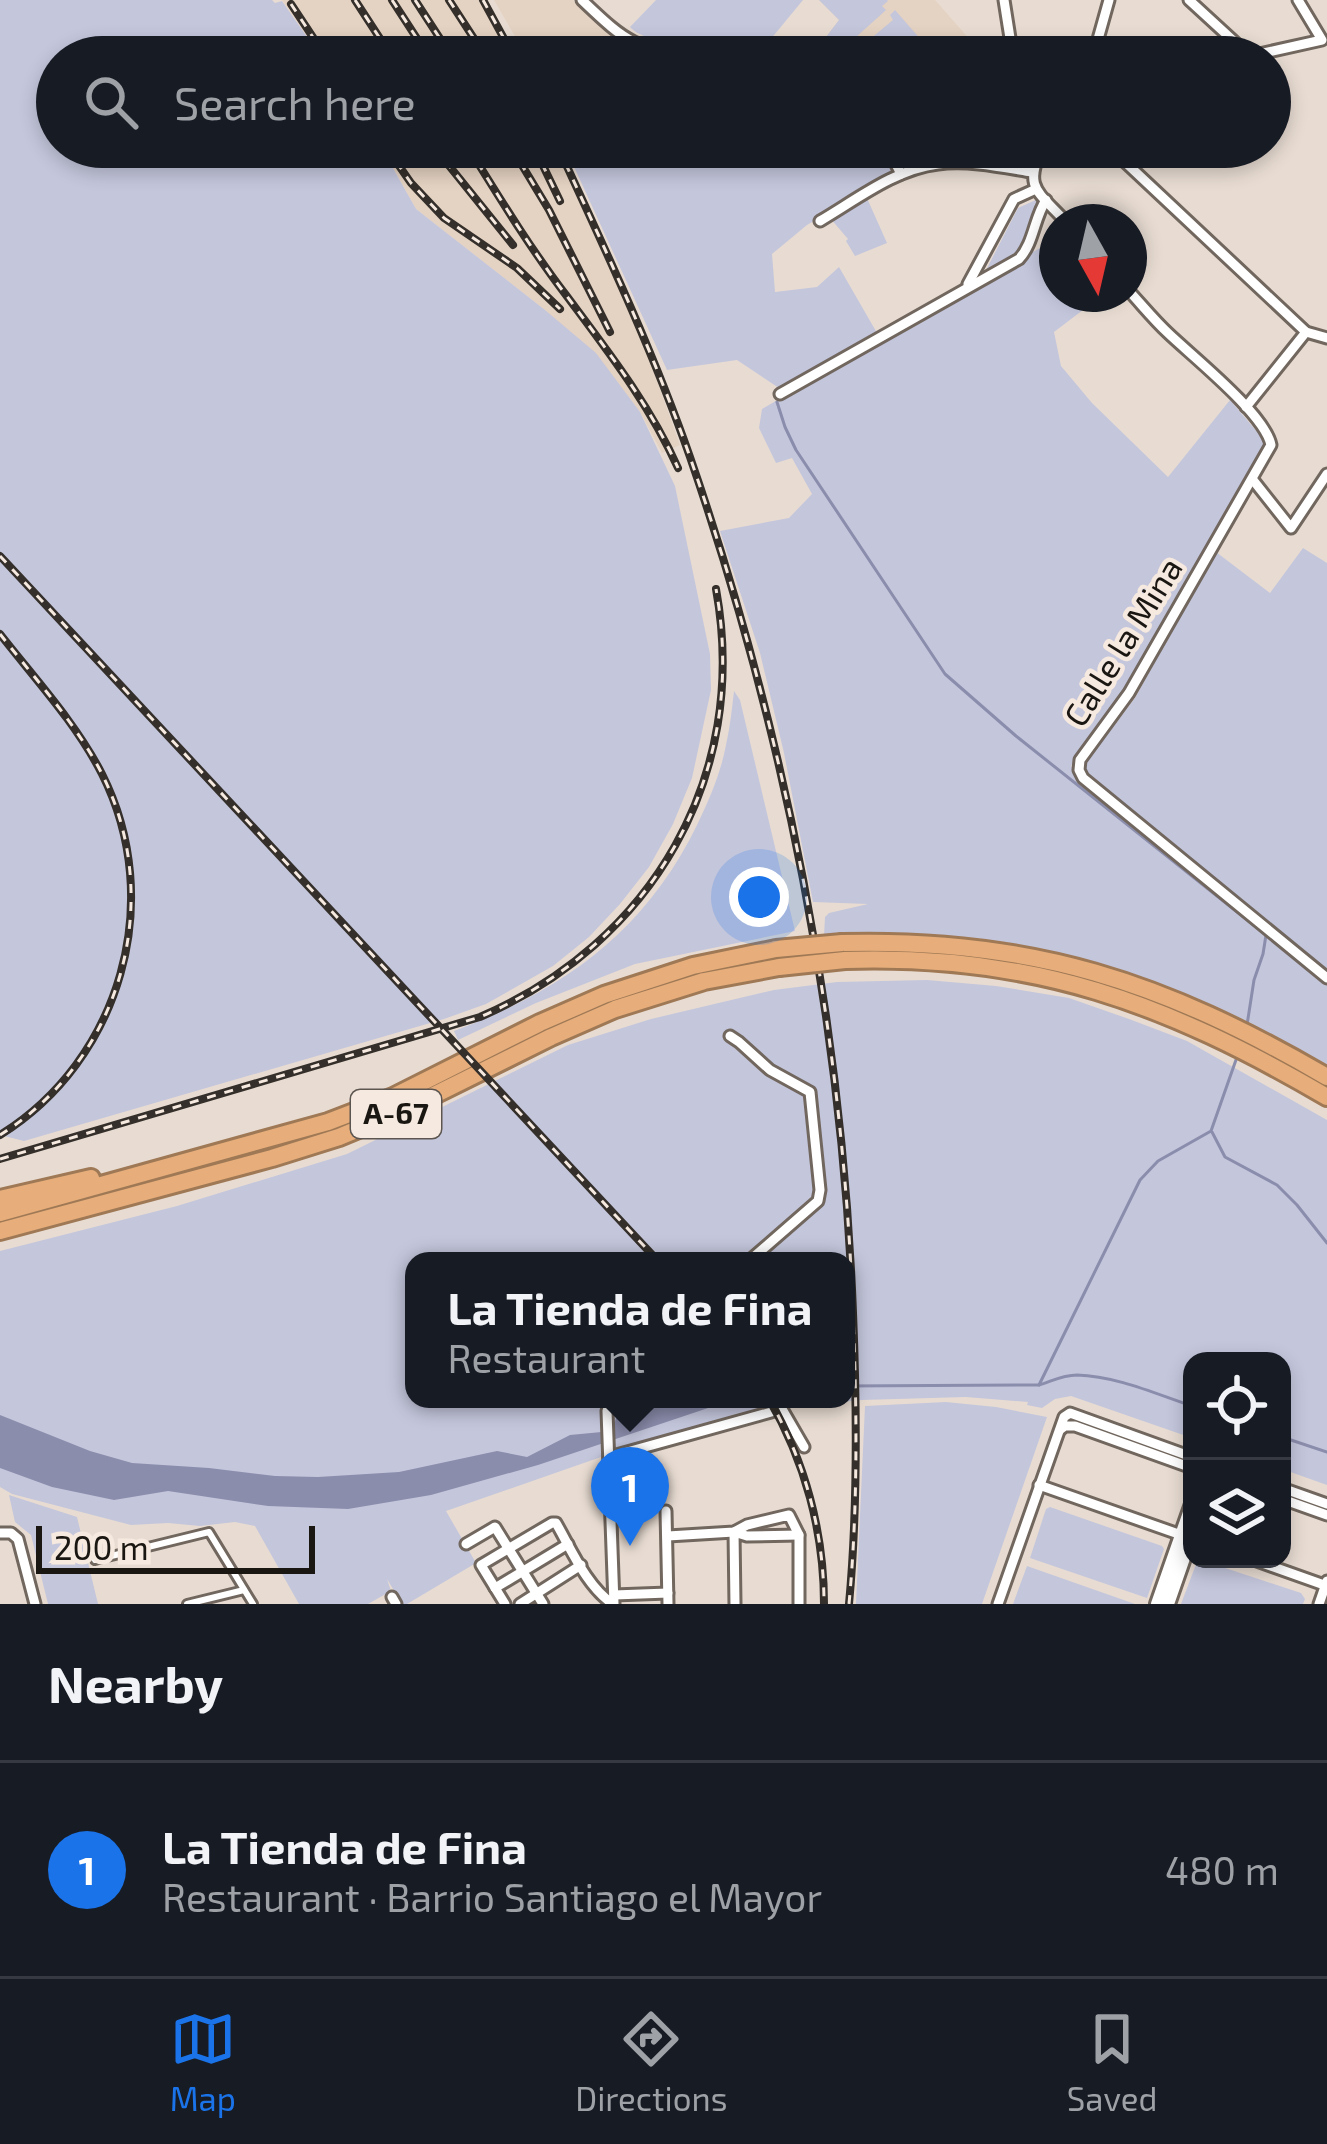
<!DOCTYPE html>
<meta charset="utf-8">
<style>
:root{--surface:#171b24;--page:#20242c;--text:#f1f3f6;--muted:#9ea1a6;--line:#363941;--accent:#1a73e8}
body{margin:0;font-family:"Exo 2",sans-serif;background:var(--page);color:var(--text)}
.controls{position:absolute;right:36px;bottom:36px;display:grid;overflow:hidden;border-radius:24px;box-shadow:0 6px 18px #0003}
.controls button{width:108px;height:108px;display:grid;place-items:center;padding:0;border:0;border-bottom:3px solid var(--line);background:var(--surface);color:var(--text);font:60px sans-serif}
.compass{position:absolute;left:1039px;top:204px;width:108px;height:108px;border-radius:50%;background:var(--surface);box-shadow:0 6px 18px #0003;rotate:172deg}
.scale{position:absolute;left:36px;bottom:30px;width:279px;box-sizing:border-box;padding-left:12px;border:6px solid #1a1612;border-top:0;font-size:33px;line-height:42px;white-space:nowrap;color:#1a1612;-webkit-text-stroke:9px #f6e9df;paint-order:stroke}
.you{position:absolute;left:759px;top:897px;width:42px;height:42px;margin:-30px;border:9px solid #fff;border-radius:50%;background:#1a73e8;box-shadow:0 0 0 18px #1a73e833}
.badge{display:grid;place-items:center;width:78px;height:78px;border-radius:50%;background:var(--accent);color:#fff;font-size:39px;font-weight:700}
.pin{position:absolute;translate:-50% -99px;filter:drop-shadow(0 3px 6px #0008)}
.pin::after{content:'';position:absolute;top:63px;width:42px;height:36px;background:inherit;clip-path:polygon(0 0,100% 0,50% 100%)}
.popup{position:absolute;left:405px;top:1252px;width:450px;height:156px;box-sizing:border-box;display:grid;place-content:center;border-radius:24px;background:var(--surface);filter:drop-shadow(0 3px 9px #0005);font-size:39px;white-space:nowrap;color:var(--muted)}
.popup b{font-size:45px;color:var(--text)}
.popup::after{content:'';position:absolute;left:50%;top:100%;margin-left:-24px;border:24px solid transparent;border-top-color:var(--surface)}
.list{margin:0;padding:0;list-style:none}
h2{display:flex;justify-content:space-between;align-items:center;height:156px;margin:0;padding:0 48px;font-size:51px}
h2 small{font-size:39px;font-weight:400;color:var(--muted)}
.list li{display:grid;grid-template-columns:78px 1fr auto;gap:36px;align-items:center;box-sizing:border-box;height:216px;padding:0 48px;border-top:3px solid var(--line)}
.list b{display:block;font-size:45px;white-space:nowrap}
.list p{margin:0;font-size:39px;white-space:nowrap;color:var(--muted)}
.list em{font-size:39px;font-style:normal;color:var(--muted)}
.icon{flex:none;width:66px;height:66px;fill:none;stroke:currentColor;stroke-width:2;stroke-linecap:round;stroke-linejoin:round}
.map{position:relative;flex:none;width:1327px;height:1604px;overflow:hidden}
.search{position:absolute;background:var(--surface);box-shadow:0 6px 18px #0003;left:36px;right:36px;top:36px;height:132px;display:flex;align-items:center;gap:30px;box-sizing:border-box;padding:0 42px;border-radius:66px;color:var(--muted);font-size:45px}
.sheet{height:372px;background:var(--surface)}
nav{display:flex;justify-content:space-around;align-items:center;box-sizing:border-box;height:168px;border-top:3px solid var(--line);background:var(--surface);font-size:33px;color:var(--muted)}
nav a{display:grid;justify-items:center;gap:6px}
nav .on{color:var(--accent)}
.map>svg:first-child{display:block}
.built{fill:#e4d2c2}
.green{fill:#c4c6dc;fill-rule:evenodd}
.water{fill:#8b8dac}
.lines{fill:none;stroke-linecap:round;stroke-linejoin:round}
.stream{stroke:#8b8dac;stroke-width:3}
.pedestrian-casing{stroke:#71675e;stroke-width:12}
.minor-casing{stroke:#71675e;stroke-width:15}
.secondary-casing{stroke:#71675e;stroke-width:18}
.motorway-casing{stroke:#9f7956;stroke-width:22}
.pedestrian{stroke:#fff;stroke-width:6}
.minor{stroke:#fff;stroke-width:9}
.secondary{stroke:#fff;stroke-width:12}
.motorway{stroke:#e7ae7b;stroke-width:16}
.rail-casing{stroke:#342f2a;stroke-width:8}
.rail{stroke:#f6e9df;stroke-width:3;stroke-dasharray:9;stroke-linecap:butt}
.motorway-bridge-casing{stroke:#9f7956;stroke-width:22;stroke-linecap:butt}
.motorway-bridge{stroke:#e7ae7b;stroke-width:16}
.labels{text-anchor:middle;stroke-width:9;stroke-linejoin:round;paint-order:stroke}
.shield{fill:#f6e9df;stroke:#5c5550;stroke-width:3}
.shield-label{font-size:30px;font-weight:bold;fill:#1a1612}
.street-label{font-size:33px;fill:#1a1612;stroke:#f6e9df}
</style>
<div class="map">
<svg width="1327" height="1604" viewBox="0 0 1327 1604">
<rect width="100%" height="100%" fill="#e8dcd2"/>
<!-- built -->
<g class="built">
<path d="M282 0H481L512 57H321Z"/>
<path d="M494 0H573L618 41 609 57H527Z"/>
<path d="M819 0H935L985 57H811L839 20Z"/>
<path d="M381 147H558L621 281 680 445 662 453 640 412 545 310 416 209Z"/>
</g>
<!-- green -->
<g class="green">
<path d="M0 0H272L275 3 282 1 321 57H57V147H381L416 209 545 310 596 353 640 412 675 486 710 654 711 690 692 778 673 824 649 867 620 904 589 937 553 966 486 1004 444 1019 24 1141 0 1135Z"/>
<path d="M656 0H803L756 57C730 57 647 46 630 27Z"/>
<path d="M819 0H887L888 1 882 6 886 10 834 57H830L825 52 818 57 813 54 839 20Z"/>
<path d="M895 10 936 57H884L869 40 893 20 890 15Z"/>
<path d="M565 147H885L897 170 894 174 807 225 772 254 775 292 817 287 839 267 877 333 782 390 737 360 667 370Z"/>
<path d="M866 196 887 243 855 256 846 241 848 239 830 218Z"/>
<path d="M1038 199 1021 252 983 276 1018 208Z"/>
<path d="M1057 238V294H1104L1054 332 1061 366 1092 403 1168 477 1230 400 1265 441V447L1117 704 1071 766 1101 797 1327 983V1067C1216 1004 1101 951 973 938 923 933 874 935 824 936L825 917 829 913 868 904 813 902 784 753 760 653 720 531 789 518 812 494 792 458 776 463 759 428 762 409Z"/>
<path d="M1303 548 1327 563V970L1084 770 1085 764 1135 698 1216 552 1270 593Z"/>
<path d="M734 691 740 700 795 931 635 964 536 1003 458 1040 454 1031C564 990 646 931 698 823 710 798 721 772 726 745 730 727 732 709 734 691Z"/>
<path d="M927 980 996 986 1069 998 1129 1019 1187 1041 1327 1120V1485L1282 1469V1361H1192V1438L1071 1396 1055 1399 1042 1408 1027 1405 1028 1402 966 1397 862 1400 768 1408 601 1457 446 1511 476 1563 407 1604H402L387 1579 391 1591 368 1604H299L255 1526 235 1522 200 1526 168 1523 131 1525 12 1494 0 1487V1251L177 1206 347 1154 568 1045 651 1019 774 990 837 982ZM414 1261H846V1399H414Z"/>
<path d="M946 1402 996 1407 1047 1417 982 1604H856L865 1406Z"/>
<path d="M9 1495 77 1517 98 1604H48L31 1535 15 1522Z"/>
<path d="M1050 1507 1162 1546 1164 1549 1147 1598 1030 1558 1046 1509Z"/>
<path d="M1198 1559 1301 1593 1305 1599 1303 1604H1181Z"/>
<path d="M1027 1566 1135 1604H1013Z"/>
</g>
<!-- water -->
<path class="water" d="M631 1399H735L538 1465 431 1495 348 1509 268 1506 168 1491 114 1500 52 1487 0 1468V1415L90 1451 132 1463 209 1468 275 1476 318 1477 399 1472 497 1451 527 1457 570 1435 612 1431 617 1415Z"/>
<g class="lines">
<!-- stream -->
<g class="stream">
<path d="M777 402 785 427 796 450 945 674 1016 736 1266 935 1263 954 1254 980 1247 1025"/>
<path d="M1212 1132 1225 1157 1277 1185 1297 1205 1327 1243"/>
<path d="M1039 1385 1140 1180 1158 1161 1211 1131 1237 1057"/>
<path d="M846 1386 1039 1385C1052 1381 1063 1375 1077 1375 1116 1376 1156 1394 1192 1406"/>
<path d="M1282 1437 1327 1452"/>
</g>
<!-- pedestrian casing -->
<g class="pedestrian-casing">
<g id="pedestrian">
<path d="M95 1560 209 1532 253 1604"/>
<path d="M187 1604 244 1590"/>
</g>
</g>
<!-- minor casing -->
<g class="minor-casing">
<g id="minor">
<path d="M582 0C630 46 634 47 699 57"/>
<path d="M1004 0 1013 57"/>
<path d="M1189 0 1250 56 1322 40 1298 0"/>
<path d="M1093 57 1109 0"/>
<path d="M887 147 901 174"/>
<path d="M1043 147C1022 188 1039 192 1066 222"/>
<path d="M1109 147 1306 332 1327 338"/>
<path d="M820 221C856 200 895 169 938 164 968 160 1001 167 1031 172"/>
<path d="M968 284 1014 199 1036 189"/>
<path d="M1129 291C1142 305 1154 320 1168 333 1193 357 1265 414 1271 445L1129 693 1080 760 1079 770 1083 778 1327 978"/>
<path d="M780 394 1019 259C1034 243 1034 218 1046 200"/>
<path d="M1246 407 1306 332"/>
<path d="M1253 480 1291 528 1327 474"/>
<path d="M730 1036 739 1042 770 1070 810 1092 820 1190 818 1201 749 1261"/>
<path d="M611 1399 607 1411 614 1604"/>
<path d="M1061 1429 1065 1426H1075L1192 1468"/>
<path d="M609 1457 782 1409 804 1447"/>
<path d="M1039 1485 1187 1537"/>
<path d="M1282 1488 1327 1504"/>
<path d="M1282 1499 1327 1515"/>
<path d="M666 1511 668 1604"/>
<path d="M0 1533H11L18 1539 35 1604"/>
<path d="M668 1536 734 1532 747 1525 789 1515 799 1535V1604"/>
<path d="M466 1544 495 1527 543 1604"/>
<path d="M1251 1559 1327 1586"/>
<path d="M495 1588 568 1544"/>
<path d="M614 1595 668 1593"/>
<path d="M392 1597 396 1604"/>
<path d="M505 1604 481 1565 552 1523H556C571 1549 587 1587 613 1604"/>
<path d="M520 1604 581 1565"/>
<path d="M735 1604 734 1532 747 1536 799 1535"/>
<path d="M998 1604 1064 1417 1070 1413 1192 1457"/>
<path d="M1319 1604 1327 1581"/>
</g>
</g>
<!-- secondary casing -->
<g class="secondary-casing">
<g id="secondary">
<path d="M1157 1604 1192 1504"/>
<path d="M1168 1604 1192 1535"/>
</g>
</g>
<!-- motorway casing -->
<g class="motorway-casing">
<g id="motorway">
<path d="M842 943C1032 938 1164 982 1327 1077"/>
<path d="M845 960C1034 954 1166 1003 1327 1097"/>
<path d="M0 1199 91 1178"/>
<path d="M0 1213 328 1122 393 1097 540 1023 604 995 693 966 776 949"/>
<path d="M0 1231 272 1158 339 1137 404 1110 551 1037 615 1009 704 981 779 967"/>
</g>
</g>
<!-- pedestrian -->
<use href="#pedestrian" class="pedestrian"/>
<!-- minor -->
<use href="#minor" class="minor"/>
<!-- secondary -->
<use href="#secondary" class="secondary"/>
<!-- motorway -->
<use href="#motorway" class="motorway"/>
<!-- rail casing -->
<g class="rail-casing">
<g id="rail">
<path d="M355 0 392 57"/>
<path d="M392 0 429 57"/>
<path d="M415 0 452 57"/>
<path d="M449 0 486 57"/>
<path d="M483 0 514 57"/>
<path d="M291 4 326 57"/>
<path d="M386 147 411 183 444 218 517 268 560 309"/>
<path d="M434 147 513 245"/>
<path d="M468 147C499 197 530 248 566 295 607 350 650 405 678 468"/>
<path d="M511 147 549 210 610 332"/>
<path d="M534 147 560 201"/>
<path d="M558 147C605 249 653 351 690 457 785 732 842 1022 853 1313 857 1410 858 1507 849 1604"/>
<path d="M0 556 658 1261"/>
<path d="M0 634C35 679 76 723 102 774 166 901 121 1060 0 1135"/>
<path d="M0 1159 480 1017C652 943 750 776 716 589"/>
<path d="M769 1399C805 1461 824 1532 824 1604"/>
</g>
</g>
<!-- rail -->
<use href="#rail" class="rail"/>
<!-- motorway-bridge casing -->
<g class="motorway-bridge-casing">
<g id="motorway-bridge">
<path d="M776 949 842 943"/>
<path d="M779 967 845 960"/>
</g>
</g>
<!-- motorway-bridge -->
<use href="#motorway-bridge" class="motorway-bridge"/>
</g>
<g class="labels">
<!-- shield labels -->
<rect class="shield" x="351" y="1090" width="90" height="48" rx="9"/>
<g class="shield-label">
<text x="396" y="1124">A-67</text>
</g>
<!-- street labels -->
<g class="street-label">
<text transform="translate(1123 642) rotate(-58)" y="12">Calle la Mina</text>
</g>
</g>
</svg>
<div class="controls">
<button><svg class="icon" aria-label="locate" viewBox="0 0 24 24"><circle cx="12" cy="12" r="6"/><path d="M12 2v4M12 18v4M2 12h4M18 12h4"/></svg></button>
<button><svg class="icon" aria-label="layers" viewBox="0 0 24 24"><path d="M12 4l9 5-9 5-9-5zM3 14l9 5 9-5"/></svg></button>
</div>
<svg class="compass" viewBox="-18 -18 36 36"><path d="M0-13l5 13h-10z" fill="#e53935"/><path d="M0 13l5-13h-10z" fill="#9ea1a6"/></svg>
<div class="scale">200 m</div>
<div class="you"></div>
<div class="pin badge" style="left:630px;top:1546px">1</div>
<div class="popup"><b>La Tienda de Fina</b>Restaurant</div>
<div class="search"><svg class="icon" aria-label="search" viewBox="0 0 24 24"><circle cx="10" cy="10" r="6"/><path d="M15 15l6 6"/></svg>Search here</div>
</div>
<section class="sheet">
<h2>Nearby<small></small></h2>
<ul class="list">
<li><span class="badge">1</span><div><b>La Tienda de Fina</b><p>Restaurant · Barrio Santiago el Mayor</p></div><em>480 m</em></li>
</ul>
</section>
<nav>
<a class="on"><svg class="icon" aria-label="map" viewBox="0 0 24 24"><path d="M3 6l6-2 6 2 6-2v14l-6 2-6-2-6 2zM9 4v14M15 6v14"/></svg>Map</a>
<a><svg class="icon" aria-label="directions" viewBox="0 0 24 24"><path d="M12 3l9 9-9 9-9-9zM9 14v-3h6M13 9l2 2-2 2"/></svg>Directions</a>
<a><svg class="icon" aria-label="saved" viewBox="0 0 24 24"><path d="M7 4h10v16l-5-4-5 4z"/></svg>Saved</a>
</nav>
